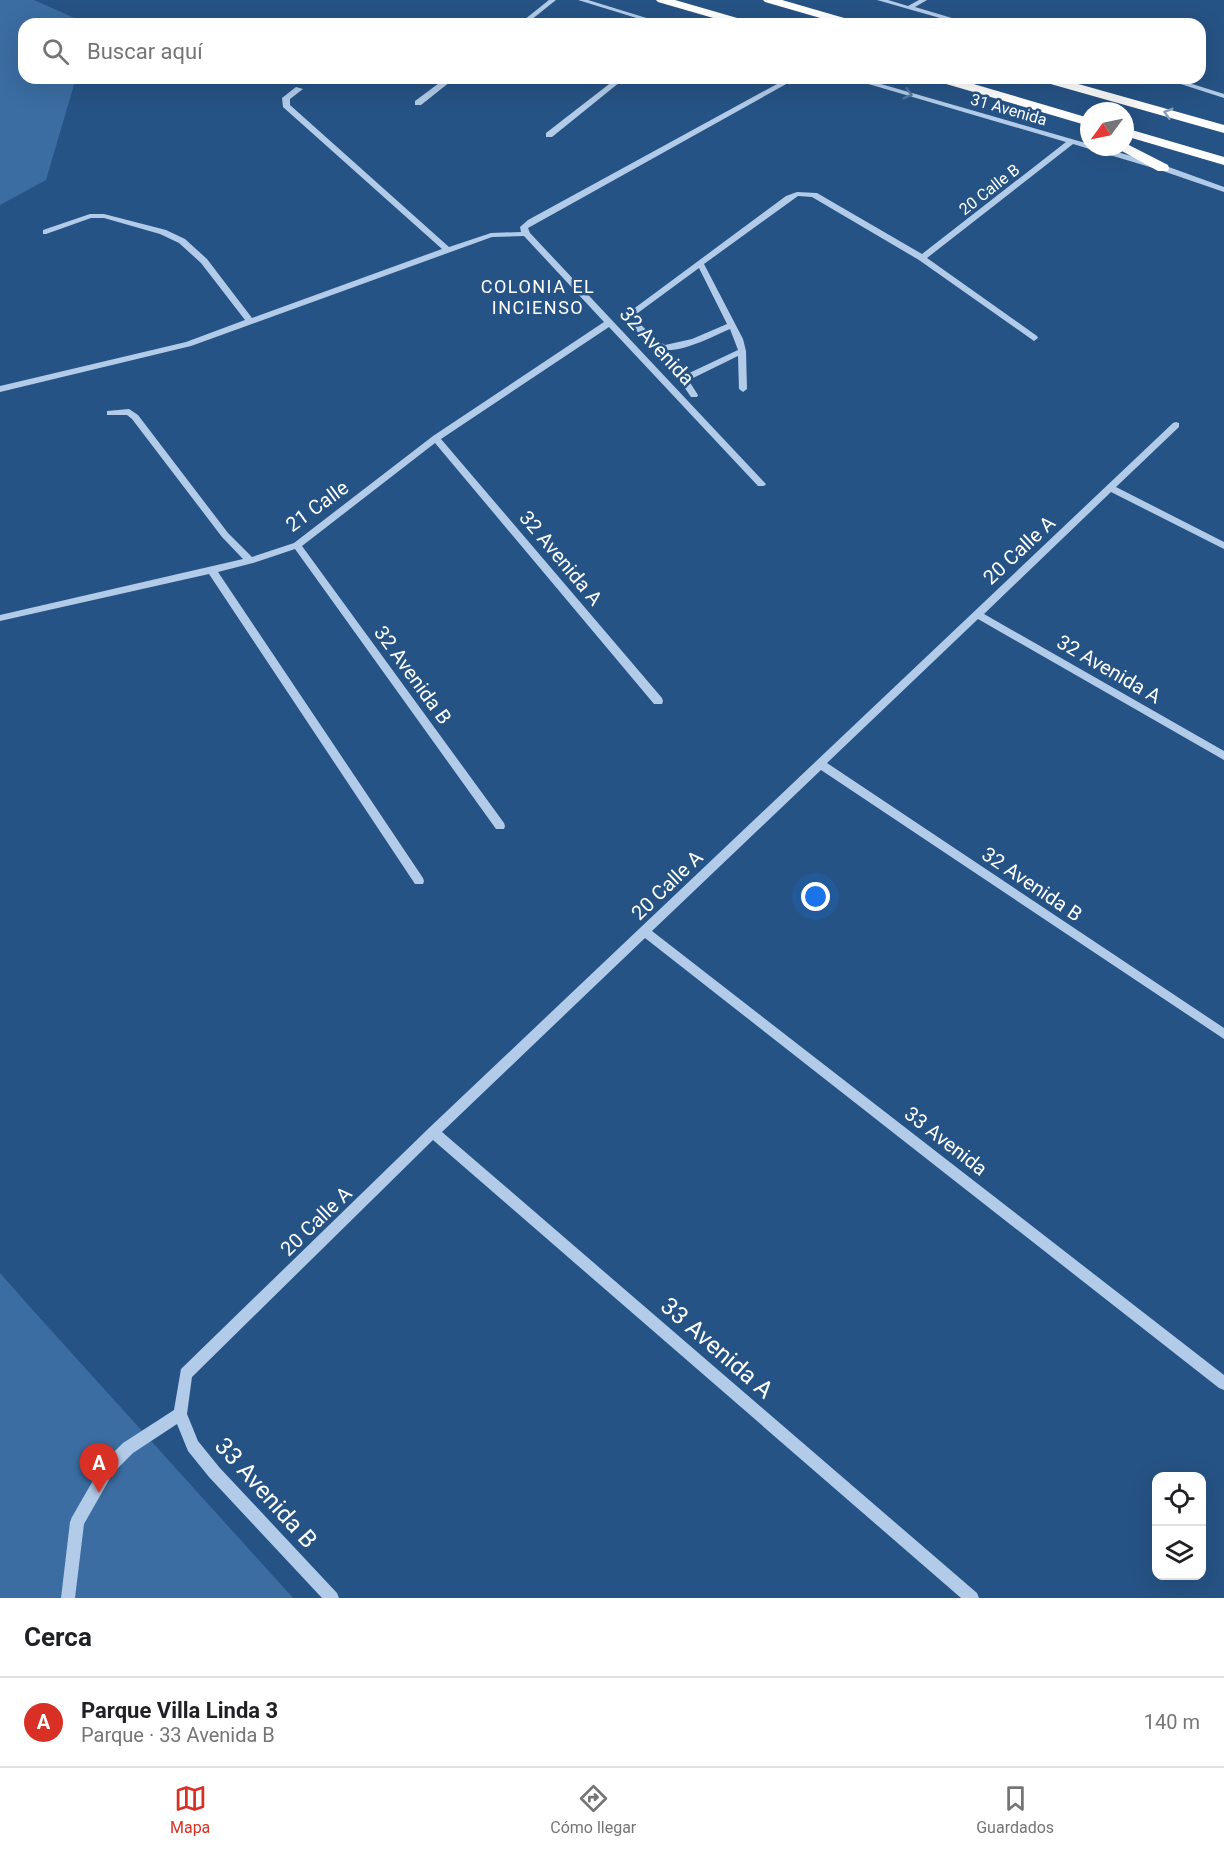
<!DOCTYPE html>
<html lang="es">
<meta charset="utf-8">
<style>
:root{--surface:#fff;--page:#f2f2f2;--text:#202124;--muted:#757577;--line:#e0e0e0;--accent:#d93025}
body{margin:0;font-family:Roboto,sans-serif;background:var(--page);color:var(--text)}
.controls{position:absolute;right:18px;bottom:18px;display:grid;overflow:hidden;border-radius:12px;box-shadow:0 6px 24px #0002}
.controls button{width:54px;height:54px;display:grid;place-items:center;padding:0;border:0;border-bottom:2px solid var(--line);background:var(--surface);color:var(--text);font:30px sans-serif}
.compass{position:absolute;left:1080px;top:102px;width:54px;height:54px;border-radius:50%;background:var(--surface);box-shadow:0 6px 24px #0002;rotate:237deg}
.you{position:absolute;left:816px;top:897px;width:21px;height:21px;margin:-15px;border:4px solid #fff;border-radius:50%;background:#1a73e8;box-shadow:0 0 0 9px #1a73e833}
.badge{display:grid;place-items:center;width:39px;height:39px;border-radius:50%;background:var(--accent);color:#fff;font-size:20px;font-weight:700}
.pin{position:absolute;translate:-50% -50px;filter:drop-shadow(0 2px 3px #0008)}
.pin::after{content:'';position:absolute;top:32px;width:21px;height:18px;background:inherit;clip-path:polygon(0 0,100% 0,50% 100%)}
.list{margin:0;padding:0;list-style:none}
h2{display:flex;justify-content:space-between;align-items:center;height:78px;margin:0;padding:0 24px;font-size:26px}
h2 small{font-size:20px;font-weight:400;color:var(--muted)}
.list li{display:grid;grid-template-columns:39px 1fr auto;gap:18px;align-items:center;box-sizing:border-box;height:90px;padding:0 24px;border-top:2px solid var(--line)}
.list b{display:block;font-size:22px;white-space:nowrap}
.list p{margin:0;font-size:20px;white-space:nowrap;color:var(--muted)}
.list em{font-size:20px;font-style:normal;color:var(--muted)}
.icon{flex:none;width:33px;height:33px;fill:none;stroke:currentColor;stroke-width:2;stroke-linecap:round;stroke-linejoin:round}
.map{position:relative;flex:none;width:1224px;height:1598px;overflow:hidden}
.search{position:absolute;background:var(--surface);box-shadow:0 6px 24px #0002;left:18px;right:18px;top:18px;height:66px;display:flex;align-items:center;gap:15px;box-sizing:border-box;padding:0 21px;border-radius:18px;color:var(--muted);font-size:22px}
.sheet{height:168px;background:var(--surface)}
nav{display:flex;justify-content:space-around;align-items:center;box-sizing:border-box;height:84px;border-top:2px solid var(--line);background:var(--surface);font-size:16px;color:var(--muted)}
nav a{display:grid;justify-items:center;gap:3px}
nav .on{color:var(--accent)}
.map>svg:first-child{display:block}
.green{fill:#3b6da2}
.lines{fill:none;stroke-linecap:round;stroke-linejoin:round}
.minor{fill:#b1cbe8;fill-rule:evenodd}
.highway{fill:#fff;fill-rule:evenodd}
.oneway{stroke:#5077a3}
.oneway2{stroke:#88a0bc}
.labels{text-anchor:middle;stroke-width:5;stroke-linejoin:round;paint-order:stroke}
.far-street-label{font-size:16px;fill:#fff;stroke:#265385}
.far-neighbourhood-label{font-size:18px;letter-spacing:1.5px;fill:#fff;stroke:#265385}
.street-label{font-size:20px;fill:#fff;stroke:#265385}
.near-street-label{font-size:24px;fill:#fff;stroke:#265385}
</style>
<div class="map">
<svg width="1224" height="1598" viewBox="0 0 1224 1598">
<rect width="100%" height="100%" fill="#265385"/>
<!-- green -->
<g class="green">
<path d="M0 0H34L88 24H24V78H76L46 180 0 205Z"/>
<path d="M0 1273 30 1307 293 1598H0Z"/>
</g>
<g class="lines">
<!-- minor -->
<g class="minor">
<path d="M549 0H556L526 24H519Z"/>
<path d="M578 0H588L666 24H656Z"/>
<path d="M877 0H888L908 6 919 0H927L915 7 972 24H961Z"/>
<path d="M446 78H455L421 105H415V101Z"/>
<path d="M617 78H625L552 137H546V133Z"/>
<path d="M788 78H797L528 228 530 233 764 482 766 484 764 486H758L609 327 441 439 662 698 663 701 662 704H654L435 443 302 546 504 823 505 826 504 829H496L295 549 253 563 218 572 423 878 424 881 423 884H415L209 574 0 621V615L243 559 222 537 132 419 127 415H107V411L129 409 138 415 228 533 252 557 294 543 433 436 604 322 524 236 492 237 191 346 0 392V386L186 342 245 320 201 263 179 243 160 234 104 218H91L46 234H43V230L90 214H104L166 230 185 239 207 259 252 318 442 249 283 107 282 98 296 87 303 89 290 99V105L449 247 491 233 521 232 520 227 528 220Z"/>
<path d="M848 78H860L1089 144V147H1100L1166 166 1224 187V192L1160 170 1073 144 927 258 1037 336 1038 338 1034 341 919 260 812 197 798 196 704 264 743 339 746 351 747 389 743 392 739 389 738 356 691 379 689 381 698 395 697 397H691L680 381 685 375 738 350 730 329C711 337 674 358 654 347 646 342 639 334 634 327L635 325H641L657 340 665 345 692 339 727 324 699 268 635 315H629L628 313 786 196 797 192 817 193 922 254 1066 142Z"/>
<path d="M1162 78H1173L1224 94V98Z"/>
<path d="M1176 422 1179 423V427L1116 487 1224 542V549L1111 492 984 614 1224 751V760L978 619 827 763 1224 1028V1039L821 770 652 931 1224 1375V1390L1219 1388 645 938 442 1132 977 1593 979 1598H961L433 1140 192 1377 187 1414 198 1441 219 1467 337 1593 339 1598H322L209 1477 188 1451 177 1424 133 1453 113 1473 84 1524 75 1598H61L70 1522 72 1517 103 1463 123 1443 174 1410 181 1369 429 1128 1173 423Z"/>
</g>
<!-- highway -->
<g class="highway">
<path d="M656 0H675L751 22 753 24H734L658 2Z"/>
<path d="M763 0H782L858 22 860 24H841L765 2Z"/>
<path d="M934 78H953L1089 118V126L936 81Z"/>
<path d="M1038 78H1057L1224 125V133L1040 81Z"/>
<path d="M1125 128 1224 157V165L1125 136Z"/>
<path d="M1125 143 1168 165 1169 168 1168 171H1158L1120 150 1119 147H1125Z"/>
</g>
</g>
<!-- one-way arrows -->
<defs><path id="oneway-chevron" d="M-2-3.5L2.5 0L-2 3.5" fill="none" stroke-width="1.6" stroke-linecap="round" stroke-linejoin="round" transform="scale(1.5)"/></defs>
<use class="oneway" href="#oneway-chevron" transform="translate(908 94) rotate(16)"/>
<use class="oneway2" href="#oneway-chevron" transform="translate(1168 113) rotate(-164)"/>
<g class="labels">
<!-- far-street labels -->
<g class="far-street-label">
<text transform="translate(1009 109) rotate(16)" y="6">31 Avenida</text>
<text transform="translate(989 189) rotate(-38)" y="6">20 Calle B</text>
</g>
<!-- far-neighbourhood labels -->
<g class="far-neighbourhood-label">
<text x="538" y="293">COLONIA EL<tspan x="538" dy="21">INCIENSO</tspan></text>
</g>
<!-- street labels -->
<g class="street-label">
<text transform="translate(657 346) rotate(47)" y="7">32 Avenida</text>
<text transform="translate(317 506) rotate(-36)" y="7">21 Calle</text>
<text transform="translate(1019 550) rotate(-43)" y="7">20 Calle A</text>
<text transform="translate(561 558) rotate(50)" y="7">32 Avenida A</text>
<text transform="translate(1109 669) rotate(30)" y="7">32 Avenida A</text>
<text transform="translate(413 675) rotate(54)" y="7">32 Avenida B</text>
<text transform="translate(1032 884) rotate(34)" y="7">32 Avenida B</text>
<text transform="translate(667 885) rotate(-44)" y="7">20 Calle A</text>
<text transform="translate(946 1141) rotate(38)" y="7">33 Avenida</text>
<text transform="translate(316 1221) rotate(-44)" y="7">20 Calle A</text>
</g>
<!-- near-street labels -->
<g class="near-street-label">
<text transform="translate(717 1348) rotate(41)" y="8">33 Avenida A</text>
<text transform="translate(266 1493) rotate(48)" y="8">33 Avenida B</text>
</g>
</g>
</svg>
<div class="controls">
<button><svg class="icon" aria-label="locate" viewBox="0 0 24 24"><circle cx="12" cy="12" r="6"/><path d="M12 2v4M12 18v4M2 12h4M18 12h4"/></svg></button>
<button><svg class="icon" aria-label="layers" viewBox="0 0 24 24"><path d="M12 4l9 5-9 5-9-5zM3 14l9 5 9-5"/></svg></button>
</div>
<svg class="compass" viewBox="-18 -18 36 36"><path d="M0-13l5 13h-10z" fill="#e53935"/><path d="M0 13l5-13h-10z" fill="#757577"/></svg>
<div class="you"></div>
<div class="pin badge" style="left:99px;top:1493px">A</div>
<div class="search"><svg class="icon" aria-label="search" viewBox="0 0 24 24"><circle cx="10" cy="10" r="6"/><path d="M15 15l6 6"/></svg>Buscar aquí</div>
</div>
<section class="sheet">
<h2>Cerca<small></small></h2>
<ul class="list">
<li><span class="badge">A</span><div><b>Parque Villa Linda 3</b><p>Parque · 33 Avenida B</p></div><em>140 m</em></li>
</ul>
</section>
<nav>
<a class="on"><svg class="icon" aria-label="map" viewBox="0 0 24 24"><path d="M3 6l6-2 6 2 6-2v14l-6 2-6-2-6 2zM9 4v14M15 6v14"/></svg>Mapa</a>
<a><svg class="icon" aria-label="directions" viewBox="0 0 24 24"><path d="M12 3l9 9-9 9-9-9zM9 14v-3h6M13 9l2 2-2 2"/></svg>Cómo llegar</a>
<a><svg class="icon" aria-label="saved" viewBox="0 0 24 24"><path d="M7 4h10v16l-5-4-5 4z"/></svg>Guardados</a>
</nav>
